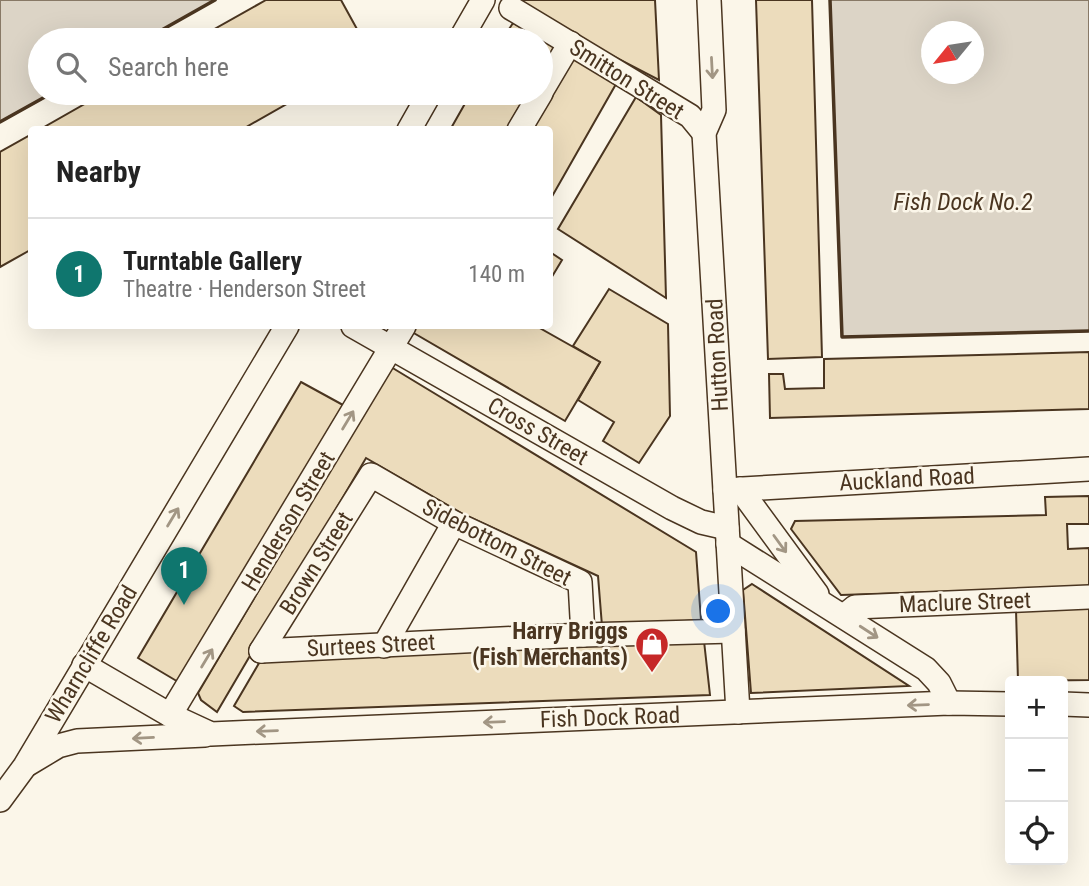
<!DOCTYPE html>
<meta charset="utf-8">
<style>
:root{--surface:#fff;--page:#f6f6f6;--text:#222;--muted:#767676;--line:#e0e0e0;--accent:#0f766e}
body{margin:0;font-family:"Roboto Condensed",sans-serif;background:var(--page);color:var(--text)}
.controls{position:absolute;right:21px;bottom:21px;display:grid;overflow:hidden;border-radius:7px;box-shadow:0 7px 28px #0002}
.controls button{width:63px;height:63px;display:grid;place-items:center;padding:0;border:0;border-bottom:2px solid var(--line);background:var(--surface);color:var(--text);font:35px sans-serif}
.compass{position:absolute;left:921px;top:21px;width:63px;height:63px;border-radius:50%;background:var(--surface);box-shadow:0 7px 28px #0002;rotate:240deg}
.you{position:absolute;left:719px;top:612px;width:24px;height:24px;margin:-18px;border:5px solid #fff;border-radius:50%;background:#1a73e8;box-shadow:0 0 0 10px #1a73e833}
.badge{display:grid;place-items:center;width:46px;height:46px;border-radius:50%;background:var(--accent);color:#fff;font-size:23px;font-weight:700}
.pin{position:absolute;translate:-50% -58px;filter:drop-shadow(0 2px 4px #0008)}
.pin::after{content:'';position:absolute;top:37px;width:24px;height:21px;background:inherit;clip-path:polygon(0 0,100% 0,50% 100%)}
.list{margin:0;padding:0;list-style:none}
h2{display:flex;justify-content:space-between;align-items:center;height:91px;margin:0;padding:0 28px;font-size:30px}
h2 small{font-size:23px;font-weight:400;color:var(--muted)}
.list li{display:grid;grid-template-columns:46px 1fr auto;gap:21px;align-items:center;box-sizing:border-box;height:112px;padding:0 28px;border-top:2px solid var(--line)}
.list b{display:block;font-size:26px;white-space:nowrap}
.list p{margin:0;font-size:23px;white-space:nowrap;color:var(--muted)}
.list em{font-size:23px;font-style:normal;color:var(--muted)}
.icon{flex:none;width:38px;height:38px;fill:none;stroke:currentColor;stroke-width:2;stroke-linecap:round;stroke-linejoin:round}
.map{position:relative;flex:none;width:1089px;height:886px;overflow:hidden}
.search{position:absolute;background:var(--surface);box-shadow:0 7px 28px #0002;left:28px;top:28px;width:525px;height:77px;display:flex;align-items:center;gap:18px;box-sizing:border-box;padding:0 24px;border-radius:38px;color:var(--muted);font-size:26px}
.panel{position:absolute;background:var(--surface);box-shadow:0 7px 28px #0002;left:28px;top:126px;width:525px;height:203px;border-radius:7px}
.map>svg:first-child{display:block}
.water{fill:#dcd4c6;stroke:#887966;stroke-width:2;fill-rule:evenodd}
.building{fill:#ecdcbc;stroke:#4a3520;stroke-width:2}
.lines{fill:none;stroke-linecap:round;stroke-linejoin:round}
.minor-casing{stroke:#4a3520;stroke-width:26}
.minor{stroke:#fbf6e9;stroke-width:23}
.wall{stroke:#4a3520;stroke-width:3.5}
.oneway{stroke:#a29684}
.labels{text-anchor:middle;stroke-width:5;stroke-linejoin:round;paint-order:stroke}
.street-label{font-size:23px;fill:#4a3520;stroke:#fbf6e9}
.poi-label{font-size:23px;font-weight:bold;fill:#4a3520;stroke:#fbf6e9;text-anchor:end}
.water-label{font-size:24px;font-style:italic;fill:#4a3520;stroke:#fbf6e9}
</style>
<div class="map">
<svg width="1089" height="886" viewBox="0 0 1089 886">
<rect width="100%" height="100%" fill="#fbf6e9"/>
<!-- water -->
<g class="water">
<path d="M0 0H215L144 40H40V93H52L0 122Z"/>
<path d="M830 0H1089V331L842 337ZM932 32H974V74H932Z"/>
</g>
<!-- building -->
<g class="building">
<path d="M266 0H341L363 40H195Z"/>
<path d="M518 0H655L659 80 605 52Z"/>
<path d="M756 0H812L822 357 768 359Z"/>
<path d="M513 23 554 47 541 70V40H502Z"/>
<path d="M573 58 616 84 550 200V130H531Z"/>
<path d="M104 93H306L241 130H39Z"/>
<path d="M471 93H527L506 130H450Z"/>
<path d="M636 97 661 115 666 298 558 229Z"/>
<path d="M32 134V249L0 267V152Z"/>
<path d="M550 252 562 260 550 280Z"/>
<path d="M609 289 668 324 670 416 639 463 603 441 614 422 578 400 600 362 573 346Z"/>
<path d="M416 326H536L600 362 565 421 412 332Z"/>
<path d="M1089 352V409L770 418 769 374H783L785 389 824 388V359Z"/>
<path d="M391 367 696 552 701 620 602 626 598 576 463 514 366 458 217 712 201 700 198 693Z"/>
<path d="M301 382 343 405 180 683 138 658Z"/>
<path d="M1089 496V524H1067L1068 549 1089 548V587L841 595 791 529 795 521 1046 515 1045 497Z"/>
<path d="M752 584 909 686 751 693 743 590Z"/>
<path d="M1089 607V680L1018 681 1016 610Z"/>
<path d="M704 641 710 695 243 712 234 706 262 658Z"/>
</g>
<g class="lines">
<!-- minor casing -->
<g class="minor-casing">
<g id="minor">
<path d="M709 0 714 110 704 133 738 712"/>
<path d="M511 8 690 116 704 133"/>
<path d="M460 40 483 0"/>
<path d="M541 92 570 43"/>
<path d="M409 130 430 93"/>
<path d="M519 130 541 93"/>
<path d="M353 326 672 508 701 522 727 528"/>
<path d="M740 489 817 594"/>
<path d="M725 490 1089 469"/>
<path d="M728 544 926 669 939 683 949 703"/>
<path d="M844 616 855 607 1089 597"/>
<path d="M384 646 454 523"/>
<path d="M261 651 371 475 454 523 580 582 583 635"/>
<path d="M261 651 583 635 733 631"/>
<path d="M84 665 170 715 211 734 949 703 1010 704"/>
<path d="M1063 704 1089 705"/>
<path d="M170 715 404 326"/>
<path d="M28 764 58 746 77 741 205 735"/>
<path d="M0 800 25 766 287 326"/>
</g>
</g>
<!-- minor -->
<use href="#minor" class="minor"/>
<!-- wall -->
<g class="wall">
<path d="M830 0 842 337 1089 331"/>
<path d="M144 40 215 0"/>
<path d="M0 122 52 93"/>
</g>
</g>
<!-- one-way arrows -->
<defs><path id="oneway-shaft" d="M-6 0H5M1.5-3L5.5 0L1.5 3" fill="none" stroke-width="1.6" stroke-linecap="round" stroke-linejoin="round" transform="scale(1.75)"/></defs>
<g class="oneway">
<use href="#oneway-shaft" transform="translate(712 68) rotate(87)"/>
<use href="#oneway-shaft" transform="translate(348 420) rotate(-59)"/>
<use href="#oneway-shaft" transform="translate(173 517) rotate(-59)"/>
<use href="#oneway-shaft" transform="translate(780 544) rotate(54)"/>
<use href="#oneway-shaft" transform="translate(869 632) rotate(33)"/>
<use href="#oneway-shaft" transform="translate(207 658) rotate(-59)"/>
<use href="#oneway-shaft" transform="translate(918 705) rotate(178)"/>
<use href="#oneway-shaft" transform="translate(494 722) rotate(178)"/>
<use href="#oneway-shaft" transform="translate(267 731) rotate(178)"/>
<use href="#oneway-shaft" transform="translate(143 738) rotate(177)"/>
</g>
<!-- icons -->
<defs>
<g id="shop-pin" transform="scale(1.75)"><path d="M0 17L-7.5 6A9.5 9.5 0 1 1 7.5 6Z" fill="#c62828" stroke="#fbf6e9"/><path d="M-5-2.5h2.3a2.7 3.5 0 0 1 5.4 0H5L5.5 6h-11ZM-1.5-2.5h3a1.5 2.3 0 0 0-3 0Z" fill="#fff"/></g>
</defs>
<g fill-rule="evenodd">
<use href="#shop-pin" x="652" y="644"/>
</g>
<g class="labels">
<!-- street labels -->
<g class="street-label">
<text transform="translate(627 79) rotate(32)" y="8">Smitton Street</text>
<text transform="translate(717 355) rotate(-93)" y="8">Hutton Road</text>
<text transform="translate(538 431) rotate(30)" y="8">Cross Street</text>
<text transform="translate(907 479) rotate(-3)" y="8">Auckland Road</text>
<text transform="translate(288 521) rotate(-59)" y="8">Henderson Street</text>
<text transform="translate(497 542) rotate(27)" y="8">Sidebottom Street</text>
<text transform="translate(316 563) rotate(-58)" y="8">Brown Street</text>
<text transform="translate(965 602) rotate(-2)" y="8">Maclure Street</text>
<text transform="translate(371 645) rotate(-3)" y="8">Surtees Street</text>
<text transform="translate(91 654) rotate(-59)" y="8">Wharncliffe Road</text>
<text transform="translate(610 717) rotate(-2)" y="8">Fish Dock Road</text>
</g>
<!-- poi labels -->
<g class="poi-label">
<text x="628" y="639">Harry Briggs<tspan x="628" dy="26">(Fish Merchants)</tspan></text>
</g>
<!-- water labels -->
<g class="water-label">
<text x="963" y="210">Fish Dock No.2</text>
</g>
</g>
</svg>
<div class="controls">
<button>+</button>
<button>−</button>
<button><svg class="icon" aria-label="locate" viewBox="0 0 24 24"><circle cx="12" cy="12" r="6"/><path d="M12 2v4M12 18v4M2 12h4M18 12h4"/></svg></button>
</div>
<svg class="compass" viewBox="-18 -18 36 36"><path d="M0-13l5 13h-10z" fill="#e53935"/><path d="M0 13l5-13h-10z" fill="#767676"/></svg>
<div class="you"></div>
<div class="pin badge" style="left:184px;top:605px">1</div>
<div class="search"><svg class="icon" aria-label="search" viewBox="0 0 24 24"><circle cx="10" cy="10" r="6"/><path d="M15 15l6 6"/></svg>Search here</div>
<section class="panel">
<h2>Nearby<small></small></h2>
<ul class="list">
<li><span class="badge">1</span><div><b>Turntable Gallery</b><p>Theatre · Henderson Street</p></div><em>140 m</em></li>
</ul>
</section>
</div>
